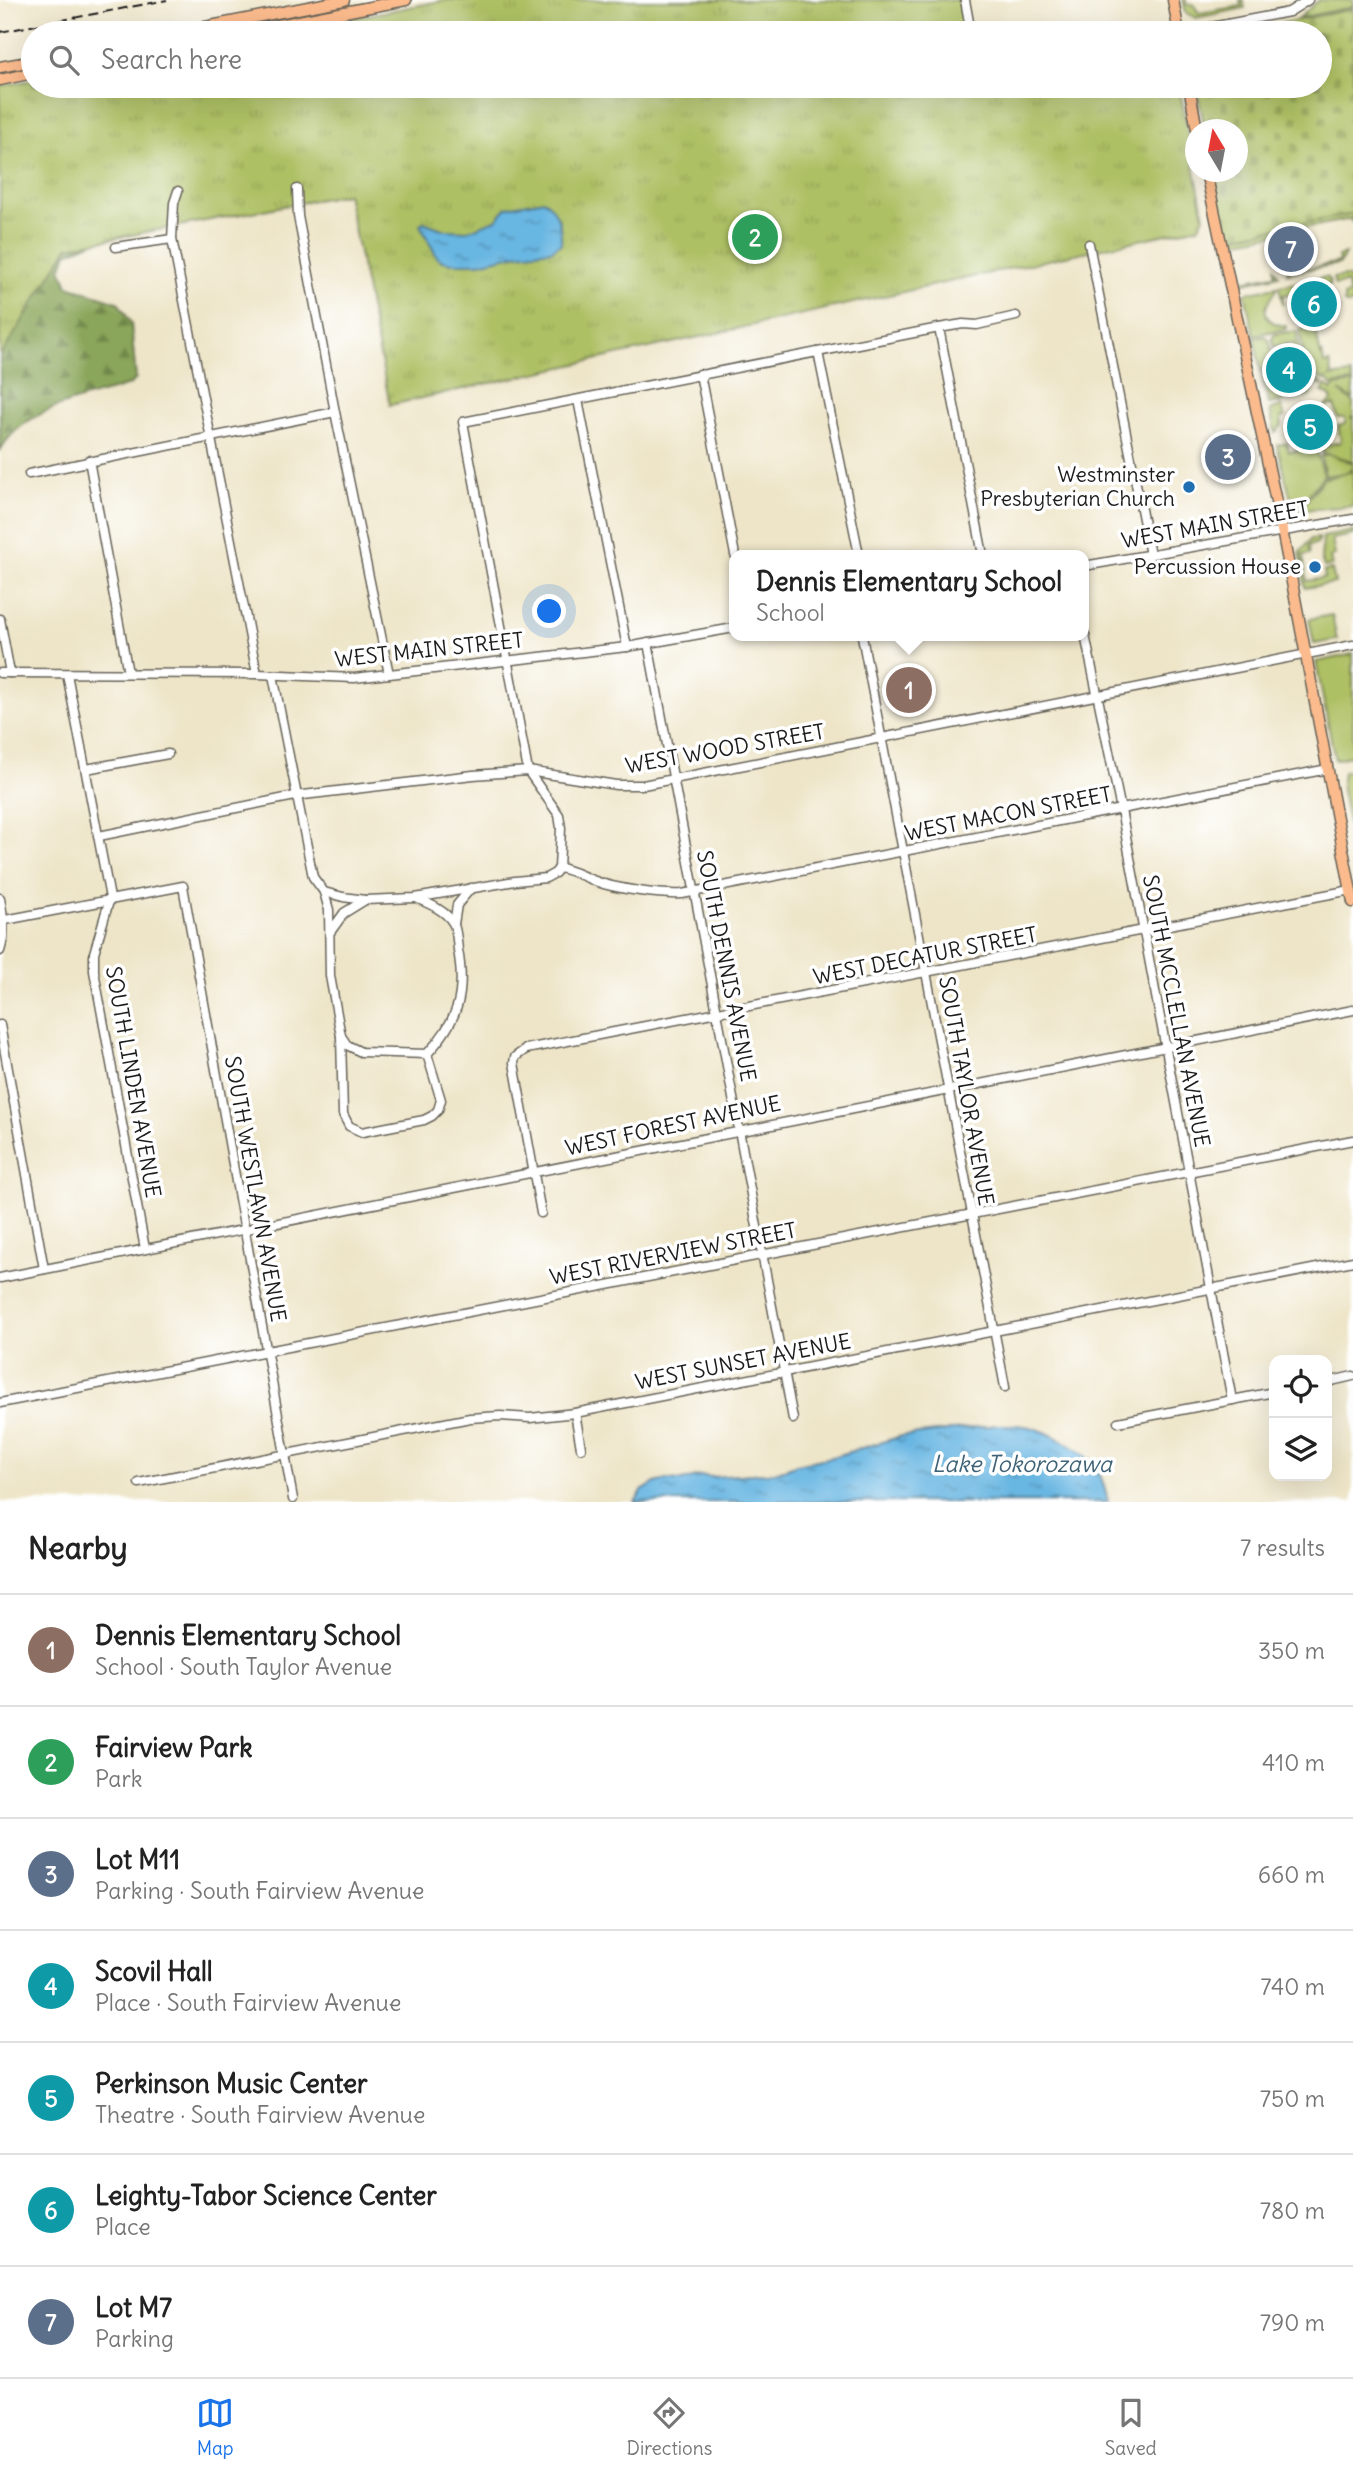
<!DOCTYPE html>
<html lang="en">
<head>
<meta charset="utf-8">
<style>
	:root { --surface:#fff; --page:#f2f2f2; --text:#222; --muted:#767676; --line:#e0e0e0; --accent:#1a73e8 }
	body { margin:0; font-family:Delius,sans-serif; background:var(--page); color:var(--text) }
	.controls { position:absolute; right:21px; bottom:21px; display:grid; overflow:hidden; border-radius:14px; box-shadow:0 7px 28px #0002 }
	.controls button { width:63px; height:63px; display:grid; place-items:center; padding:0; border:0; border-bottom:2px solid var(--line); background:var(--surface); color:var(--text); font:35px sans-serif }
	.compass { position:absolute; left:1185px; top:119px; width:63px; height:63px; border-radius:50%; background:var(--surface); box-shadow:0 7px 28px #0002; rotate:350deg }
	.you { position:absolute; left:550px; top:612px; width:24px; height:24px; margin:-18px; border:5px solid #fff; border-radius:50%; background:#1a73e8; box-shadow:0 0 0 10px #1a73e833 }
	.badge { display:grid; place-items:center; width:46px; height:46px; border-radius:50%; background:var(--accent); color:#fff; font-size:23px; font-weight:700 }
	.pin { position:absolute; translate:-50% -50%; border:4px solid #fff; box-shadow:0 2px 7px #0006 }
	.popup { position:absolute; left:729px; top:550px; width:360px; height:91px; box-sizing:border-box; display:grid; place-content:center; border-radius:14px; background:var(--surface); filter:drop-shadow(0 2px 5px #0005); font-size:23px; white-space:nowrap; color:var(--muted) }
	.popup b { font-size:26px; color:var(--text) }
	.popup::after { content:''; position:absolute; left:50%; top:100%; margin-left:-14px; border:14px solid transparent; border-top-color:var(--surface) }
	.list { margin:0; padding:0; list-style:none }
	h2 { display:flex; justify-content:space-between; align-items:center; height:91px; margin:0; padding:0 28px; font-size:30px }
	h2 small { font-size:23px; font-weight:400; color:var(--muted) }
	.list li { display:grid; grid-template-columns:46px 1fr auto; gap:21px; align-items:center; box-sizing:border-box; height:112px; padding:0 28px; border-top:2px solid var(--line) }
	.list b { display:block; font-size:26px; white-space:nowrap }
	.list p { margin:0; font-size:23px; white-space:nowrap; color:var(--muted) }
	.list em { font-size:23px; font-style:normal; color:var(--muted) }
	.icon { flex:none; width:38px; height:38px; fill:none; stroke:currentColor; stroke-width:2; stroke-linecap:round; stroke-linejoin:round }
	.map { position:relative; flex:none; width:1353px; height:1502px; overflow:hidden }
	.search { position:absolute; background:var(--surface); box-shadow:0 7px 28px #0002; left:21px; right:21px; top:21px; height:77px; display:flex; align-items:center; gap:18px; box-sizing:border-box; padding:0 24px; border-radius:38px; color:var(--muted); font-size:26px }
	.sheet { height:875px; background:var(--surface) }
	nav { display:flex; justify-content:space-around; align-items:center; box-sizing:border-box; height:98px; border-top:2px solid var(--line); background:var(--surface); font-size:19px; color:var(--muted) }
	nav a { display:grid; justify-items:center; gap:4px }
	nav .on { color:var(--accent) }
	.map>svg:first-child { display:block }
	.grass { fill:#adc064; stroke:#646e40; stroke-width:2 }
	.forest { fill:url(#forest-firs); stroke:#53613b; stroke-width:2 }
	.cemetery { fill:url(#cemetery-stones); stroke:#646e40; stroke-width:2 }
	.park { fill:url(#park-tufts); stroke:#646e40; stroke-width:2 }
	.water { fill:url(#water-ripples); stroke:#42697f; stroke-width:2 }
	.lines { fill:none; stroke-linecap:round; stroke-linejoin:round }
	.minor-casing { stroke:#666258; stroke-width:11 }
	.major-casing { stroke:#666258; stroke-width:13 }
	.minor { stroke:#fff; stroke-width:8 }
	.major { stroke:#fbbb8d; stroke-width:10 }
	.rail { stroke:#1c1c1c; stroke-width:2; stroke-dasharray:10 5; stroke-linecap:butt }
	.poi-dot { fill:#1f6fb2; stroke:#fff; stroke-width:2.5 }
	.labels { text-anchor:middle; stroke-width:7; stroke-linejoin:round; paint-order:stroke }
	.poi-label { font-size:21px; fill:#1c1c1c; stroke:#fff; text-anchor:end }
	.street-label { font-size:21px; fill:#1c1c1c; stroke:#fff }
	.water-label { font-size:23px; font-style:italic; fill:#3e6175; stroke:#fff }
</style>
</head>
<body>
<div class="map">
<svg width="1353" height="1502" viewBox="0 0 1353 1502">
	<defs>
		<pattern id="forest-firs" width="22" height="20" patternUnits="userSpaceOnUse" patternTransform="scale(1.75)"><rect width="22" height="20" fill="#8aa65a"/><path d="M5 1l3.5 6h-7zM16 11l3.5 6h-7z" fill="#70864a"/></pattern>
		<pattern id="cemetery-stones" width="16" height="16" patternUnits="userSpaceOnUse" patternTransform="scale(1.75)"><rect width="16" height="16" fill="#adc064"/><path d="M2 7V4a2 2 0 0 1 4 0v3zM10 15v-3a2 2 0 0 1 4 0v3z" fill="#94a456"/></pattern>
		<pattern id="park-tufts" width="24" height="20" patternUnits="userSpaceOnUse" patternTransform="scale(1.75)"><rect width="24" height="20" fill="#adc064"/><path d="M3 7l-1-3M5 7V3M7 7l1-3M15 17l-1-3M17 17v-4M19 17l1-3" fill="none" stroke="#94a456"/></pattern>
		<pattern id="water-ripples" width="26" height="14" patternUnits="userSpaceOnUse" patternTransform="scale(1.75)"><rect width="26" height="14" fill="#68b6e2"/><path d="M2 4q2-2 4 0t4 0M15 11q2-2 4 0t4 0" fill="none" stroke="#5593b6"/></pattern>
	</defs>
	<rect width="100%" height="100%" fill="#fff"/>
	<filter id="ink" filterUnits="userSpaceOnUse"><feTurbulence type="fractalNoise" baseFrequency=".0143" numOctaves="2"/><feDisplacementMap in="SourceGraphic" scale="14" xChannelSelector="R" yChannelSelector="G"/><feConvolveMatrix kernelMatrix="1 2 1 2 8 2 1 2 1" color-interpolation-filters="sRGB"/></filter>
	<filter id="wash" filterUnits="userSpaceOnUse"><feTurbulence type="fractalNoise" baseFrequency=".00686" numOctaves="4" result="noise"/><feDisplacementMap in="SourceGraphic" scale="28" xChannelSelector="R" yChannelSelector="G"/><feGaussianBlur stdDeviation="1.57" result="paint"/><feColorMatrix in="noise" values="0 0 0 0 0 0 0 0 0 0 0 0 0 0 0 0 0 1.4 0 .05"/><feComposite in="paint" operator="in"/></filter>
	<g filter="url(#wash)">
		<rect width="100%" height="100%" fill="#eee5c8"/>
		<!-- grass -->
		<g class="grass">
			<path d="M 1183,0 L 1186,0 L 1187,5 L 1193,4 L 1199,13 L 1241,6 L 1240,0 L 1243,0 L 1245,8 L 1196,18 L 1186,13 Z"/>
			<path d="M 1319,0 L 1353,0 L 1353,7 L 1299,18 Z"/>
			<path d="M 1353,214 L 1353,224 L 1351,219 L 1234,242 L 1241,281 L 1275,275 L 1275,268 L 1279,275 L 1241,284 L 1241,286 L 1237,284 L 1226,238 Z"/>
			<path d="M 1345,254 L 1340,264 L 1287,273 L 1287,266 L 1291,272 L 1339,262 L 1338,256 Z"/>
			<path d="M 1346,276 L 1353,281 L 1353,303 L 1348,305 L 1344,303 L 1344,296 L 1350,294 L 1347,283 L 1335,285 L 1333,278 Z"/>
			<path d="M 1326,277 L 1329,279 L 1330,286 L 1283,295 L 1283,305 L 1279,286 Z"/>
			<path d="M 1277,287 C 1274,298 1259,307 1269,319 C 1274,324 1279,325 1286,326 L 1286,329 L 1254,335 L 1245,293 Z"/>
			<path d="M 1337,305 L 1339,310 L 1322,318 L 1306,321 L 1296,314 Z"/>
			<path d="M 1315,326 L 1321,357 L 1322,352 L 1324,364 L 1330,363 L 1332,374 L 1330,377 L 1351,374 L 1353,382 L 1331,385 L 1326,379 L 1324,380 L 1307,369 L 1299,330 Z"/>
			<path d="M 1296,331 L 1302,363 L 1296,365 L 1294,343 L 1274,347 L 1272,339 L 1275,334 Z"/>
			<path d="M 1265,336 L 1269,340 L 1273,357 L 1278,357 L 1280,369 L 1261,373 L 1254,338 Z"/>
			<path d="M 1271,374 L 1283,386 L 1282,386 L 1284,396 L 1304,392 L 1302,384 L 1308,383 L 1312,376 L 1323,384 L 1322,386 L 1317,383 L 1309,396 L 1269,404 L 1262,376 Z"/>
			<path d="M 1353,383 L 1353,399 L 1339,391 L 1353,402 L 1353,417 L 1350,418 L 1353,418 L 1353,461 L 1323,453 L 1321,446 L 1341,442 L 1338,426 L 1345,424 L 1345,418 L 1338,418 L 1334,405 L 1324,407 L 1332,401 L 1330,396 L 1322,392 L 1326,385 L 1331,390 L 1335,386 Z"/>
			<path d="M 1281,406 L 1285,417 L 1281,418 L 1282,425 L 1275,433 L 1270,410 Z"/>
			<path d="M 1287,443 L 1289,452 L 1315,447 L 1324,475 L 1298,508 L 1291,499 L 1277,445 Z"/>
			<path d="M 1329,454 L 1353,463 L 1353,469 L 1344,473 L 1325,476 L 1321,456 Z"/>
			<path d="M 1353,471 L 1353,506 L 1300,510 L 1323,479 Z"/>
			<path d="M 1353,531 L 1353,535 L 1332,539 L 1335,555 L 1330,557 L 1332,566 L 1324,567 L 1321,559 L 1323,537 Z"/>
			<path d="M 1319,538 L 1317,543 L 1309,546 L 1310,554 L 1303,555 L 1307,581 L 1325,578 L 1324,571 L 1332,570 L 1335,583 L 1305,588 L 1300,552 L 1311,539 Z"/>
			<path d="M 1332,615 L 1337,640 L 1314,644 L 1309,619 Z"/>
			<path d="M 1353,654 L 1353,755 L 1335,760 L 1316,662 Z"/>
			<path d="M 1353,770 L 1353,849 L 1341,785 L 1343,772 Z"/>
		</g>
		<!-- forest -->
		<path class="forest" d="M 0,145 L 112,234 L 67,253 L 61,269 L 68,286 L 118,302 L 131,323 L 136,379 L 129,385 C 87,399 23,407 0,451 Z"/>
		<!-- cemetery -->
		<path class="cemetery" d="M 1353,9 L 1353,214 L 1226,238 L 1213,172 L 1238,172 L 1238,130 L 1205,129 L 1196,86 L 1320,86 L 1320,33 L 1232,33 Z"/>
		<!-- park -->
		<g class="park">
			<path d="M 446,0 L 959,0 L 966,33 L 274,33 Z"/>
			<path d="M 33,80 L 33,86 L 1179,86 L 1204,217 L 1198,227 L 390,405 L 347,194 L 68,247 L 0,357 L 0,86 Z"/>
		</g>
		<!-- water -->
		<g class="water">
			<path d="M 544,200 C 558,209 562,228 561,244 L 551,250 L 518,254 L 479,263 L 452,263 L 442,261 L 437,257 L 420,225 L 423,222 L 445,230 L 467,231 L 496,220 L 507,207 Z"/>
			<path d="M 997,1425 C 1007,1425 1019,1424 1030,1427 C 1047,1431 1079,1448 1092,1462 C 1101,1472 1105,1489 1108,1502 L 635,1502 L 642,1491 L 655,1483 L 667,1480 L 682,1481 L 700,1476 L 713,1477 L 778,1472 L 797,1464 L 832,1457 L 902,1436 Z"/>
		</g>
	</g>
	<g filter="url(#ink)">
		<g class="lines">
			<!-- minor casing -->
			<g class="minor-casing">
				<g id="minor">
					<path d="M 965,0 L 971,33"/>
					<path d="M 1180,33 L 1289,12 L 1308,0"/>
					<path d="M 297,189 L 298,216 L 335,412 L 389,674"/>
					<path d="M 178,191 L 174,203 L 172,239 L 257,674"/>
					<path d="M 1089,244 L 1150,555"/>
					<path d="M 116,247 L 172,239"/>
					<path d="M 939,328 L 983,555"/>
					<path d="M 818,352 L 859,555"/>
					<path d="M 700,374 L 735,555"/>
					<path d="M 578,400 L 627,647"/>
					<path d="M 89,460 L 128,673"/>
					<path d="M 29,474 L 335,412"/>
					<path d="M 1084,566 L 1353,519"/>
					<path d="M 0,619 L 10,673"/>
					<path d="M 1084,630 L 1121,810 L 1232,1400"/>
					<path d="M 862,636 L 1005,1387"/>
					<path d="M 648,643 L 793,1419"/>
					<path d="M 0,673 L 257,674 L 354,678 L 627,647 L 734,628"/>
					<path d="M 67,674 L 110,898 L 94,953 L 94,971 L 145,1249"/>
					<path d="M 273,675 L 313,877 L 324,892 L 329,910 L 330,976 L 341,1036 L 347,1045 L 361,1052 L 427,1054 C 458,1021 466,994 458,950 C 457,942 457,930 453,923 C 446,911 430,904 418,899"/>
					<path d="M 86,769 L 168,754"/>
					<path d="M 99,836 L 295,796 L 473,775 L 528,771 L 616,785 L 643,785 L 1353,645"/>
					<path d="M 559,868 L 561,828 L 559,815 L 528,771 L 463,422 L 939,328 L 963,324 L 977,325 L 1016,316"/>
					<path d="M 324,892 L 343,897 L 365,900"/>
					<path d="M 0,898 C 3,916 6,933 0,951"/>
					<path d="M 0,921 L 183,886 L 293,1499"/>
					<path d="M 454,924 L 457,905 L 471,888"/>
					<path d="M 331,931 L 344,913 L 365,900 L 415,898 L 515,881 L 546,878 L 555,873 L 559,868 C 572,870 582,876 595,881 C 615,889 661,895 682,894 L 1328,769"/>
					<path d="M 0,1025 L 44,1269"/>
					<path d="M 341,1036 L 343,1114 L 349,1126 L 362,1132 L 424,1120 L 432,1116 L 438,1110 L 441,1100 L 427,1054"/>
					<path d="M 541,1213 L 514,1063 L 515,1057 L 526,1049 L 1351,890"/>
					<path d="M 0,1278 L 1353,1010"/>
					<path d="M 1327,1382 L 1353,1376"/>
					<path d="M 0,1403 L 1353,1140"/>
					<path d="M 575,1413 L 581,1448"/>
					<path d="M 1118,1422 L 1274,1392"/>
					<path d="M 139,1483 L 470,1418 L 500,1416 L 530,1418 L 575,1413 L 1353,1261"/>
				</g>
			</g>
			<!-- major casing -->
			<g class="major-casing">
				<g id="major">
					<path d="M 1173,0 L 1179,33"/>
					<path d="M 174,33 L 344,0"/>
					<path d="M 237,33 L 406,0"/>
					<path d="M 0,67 L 33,61"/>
					<path d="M 0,80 L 33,73"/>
					<path d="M 1189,86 L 1197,130"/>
					<path d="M 1206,172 L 1282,530 L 1353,902"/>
				</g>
			</g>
			<!-- minor -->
			<use href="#minor" class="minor"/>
			<!-- major -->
			<use href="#major" class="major"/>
			<!-- rail -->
			<path class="rail" d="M 0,32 L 167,0"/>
		</g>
	</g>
	<!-- markers -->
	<g class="poi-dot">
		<circle cx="1189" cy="487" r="7"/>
		<circle cx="1315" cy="567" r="7"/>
	</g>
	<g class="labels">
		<!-- poi labels -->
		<g class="poi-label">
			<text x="1175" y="482">Westminster<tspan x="1175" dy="24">Presbyterian Church</tspan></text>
			<text x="1301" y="574">Percussion House</text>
		</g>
		<!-- street labels -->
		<g class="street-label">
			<text transform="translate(1215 525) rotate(-10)" y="7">WEST MAIN STREET</text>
			<text transform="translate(429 650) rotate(-6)" y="7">WEST MAIN STREET</text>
			<text transform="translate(725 749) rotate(-10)" y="7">WEST WOOD STREET</text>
			<text transform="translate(1008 814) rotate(-11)" y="7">WEST MACON STREET</text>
			<text transform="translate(925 956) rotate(-11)" y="7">WEST DECATUR STREET</text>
			<text transform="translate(726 966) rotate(79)" y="7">SOUTH DENNIS AVENUE</text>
			<text transform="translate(1176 1011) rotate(79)" y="7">SOUTH MCCLELLAN AVENUE</text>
			<text transform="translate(133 1082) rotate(80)" y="7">SOUTH LINDEN AVENUE</text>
			<text transform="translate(966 1091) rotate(80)" y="7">SOUTH TAYLOR AVENUE</text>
			<text transform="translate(673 1126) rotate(-12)" y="7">WEST FOREST AVENUE</text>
			<text transform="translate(255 1189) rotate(80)" y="7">SOUTH WESTLAWN AVENUE</text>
			<text transform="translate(673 1254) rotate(-11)" y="7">WEST RIVERVIEW STREET</text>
			<text transform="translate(743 1362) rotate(-11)" y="7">WEST SUNSET AVENUE</text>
		</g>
		<!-- water labels -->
		<g class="water-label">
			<text x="1022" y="1472">Lake Tokorozawa</text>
		</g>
	</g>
</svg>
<div class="controls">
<button><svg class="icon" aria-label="locate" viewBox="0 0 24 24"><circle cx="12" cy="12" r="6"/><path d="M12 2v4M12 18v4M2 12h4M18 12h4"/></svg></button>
<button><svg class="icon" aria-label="layers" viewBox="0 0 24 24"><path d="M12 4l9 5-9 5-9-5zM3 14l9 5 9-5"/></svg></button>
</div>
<svg class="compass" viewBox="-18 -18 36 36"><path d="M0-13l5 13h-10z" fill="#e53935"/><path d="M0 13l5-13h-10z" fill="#767676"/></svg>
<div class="you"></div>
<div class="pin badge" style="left:909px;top:690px;background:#8d6e63">1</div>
<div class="popup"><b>Dennis Elementary School</b>School</div>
<div class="pin badge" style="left:755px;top:237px;background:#2e9e5b">2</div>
<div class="pin badge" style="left:1228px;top:457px;background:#5c6f8a">3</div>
<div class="pin badge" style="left:1289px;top:370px;background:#0f9aa8">4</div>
<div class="pin badge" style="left:1310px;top:427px;background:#0f9aa8">5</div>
<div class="pin badge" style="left:1314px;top:304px;background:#0f9aa8">6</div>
<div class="pin badge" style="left:1291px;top:249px;background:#5c6f8a">7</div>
<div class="search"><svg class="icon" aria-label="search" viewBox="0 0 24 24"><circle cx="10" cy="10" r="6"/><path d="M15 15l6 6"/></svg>Search here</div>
</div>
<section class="sheet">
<h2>Nearby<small>7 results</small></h2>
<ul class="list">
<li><span class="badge" style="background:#8d6e63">1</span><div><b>Dennis Elementary School</b><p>School · South Taylor Avenue</p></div><em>350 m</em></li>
<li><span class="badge" style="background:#2e9e5b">2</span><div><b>Fairview Park</b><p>Park</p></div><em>410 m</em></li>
<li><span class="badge" style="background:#5c6f8a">3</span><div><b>Lot M11</b><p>Parking · South Fairview Avenue</p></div><em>660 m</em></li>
<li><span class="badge" style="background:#0f9aa8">4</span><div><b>Scovil Hall</b><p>Place · South Fairview Avenue</p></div><em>740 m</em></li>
<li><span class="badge" style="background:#0f9aa8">5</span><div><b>Perkinson Music Center</b><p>Theatre · South Fairview Avenue</p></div><em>750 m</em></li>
<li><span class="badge" style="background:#0f9aa8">6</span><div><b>Leighty-Tabor Science Center</b><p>Place</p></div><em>780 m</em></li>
<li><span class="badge" style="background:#5c6f8a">7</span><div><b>Lot M7</b><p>Parking</p></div><em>790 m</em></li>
</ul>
</section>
<nav>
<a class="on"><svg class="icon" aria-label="map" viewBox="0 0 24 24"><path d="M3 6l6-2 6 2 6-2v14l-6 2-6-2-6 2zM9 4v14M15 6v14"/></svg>Map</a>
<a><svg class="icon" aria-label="directions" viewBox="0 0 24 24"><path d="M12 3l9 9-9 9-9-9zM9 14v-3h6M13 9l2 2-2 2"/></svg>Directions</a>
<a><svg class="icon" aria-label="saved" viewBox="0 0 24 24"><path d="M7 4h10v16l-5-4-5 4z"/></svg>Saved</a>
</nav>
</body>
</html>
